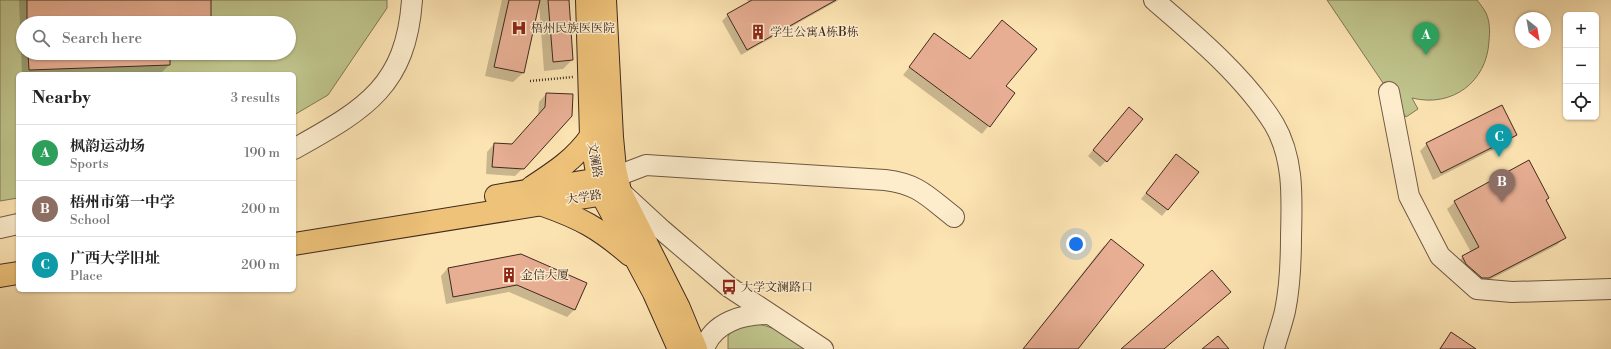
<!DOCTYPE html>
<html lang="en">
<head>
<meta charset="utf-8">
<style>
	:root { --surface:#fff; --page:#f6f6f6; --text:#222; --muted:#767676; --line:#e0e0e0; --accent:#0f766e }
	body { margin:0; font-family:"Libre Bodoni","Noto Serif SC",serif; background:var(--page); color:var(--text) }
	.controls { position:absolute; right:12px; top:12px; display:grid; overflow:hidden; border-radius:6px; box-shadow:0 1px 3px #0004 }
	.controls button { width:36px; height:36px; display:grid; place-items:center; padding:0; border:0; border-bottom:1px solid var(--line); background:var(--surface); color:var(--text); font:20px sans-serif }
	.compass { position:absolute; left:1515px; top:12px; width:36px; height:36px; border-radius:50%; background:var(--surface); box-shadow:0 1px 3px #0004; rotate:149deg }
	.you { position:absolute; left:1076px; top:244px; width:14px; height:14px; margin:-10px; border:3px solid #fff; border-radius:50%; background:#1a73e8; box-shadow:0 0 0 6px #1a73e833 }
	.badge { display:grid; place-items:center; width:26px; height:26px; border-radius:50%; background:var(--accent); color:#fff; font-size:13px; font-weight:700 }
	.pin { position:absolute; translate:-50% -33px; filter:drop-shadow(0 1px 2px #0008) }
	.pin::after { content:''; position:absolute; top:21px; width:14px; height:12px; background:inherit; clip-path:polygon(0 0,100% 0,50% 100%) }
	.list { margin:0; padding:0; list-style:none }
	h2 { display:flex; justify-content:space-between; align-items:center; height:52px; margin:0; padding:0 16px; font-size:17px }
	h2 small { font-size:13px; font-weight:400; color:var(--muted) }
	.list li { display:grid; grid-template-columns:26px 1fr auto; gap:12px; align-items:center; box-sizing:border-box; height:56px; padding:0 16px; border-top:1px solid var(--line) }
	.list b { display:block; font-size:15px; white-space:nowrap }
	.list p { margin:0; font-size:13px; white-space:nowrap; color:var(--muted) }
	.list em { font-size:13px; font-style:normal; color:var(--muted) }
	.icon { flex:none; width:22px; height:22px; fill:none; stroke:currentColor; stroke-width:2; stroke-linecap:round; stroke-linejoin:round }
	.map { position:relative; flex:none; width:1611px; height:349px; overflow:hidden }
	.search { position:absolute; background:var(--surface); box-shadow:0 1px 3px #0004; left:16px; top:16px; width:280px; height:44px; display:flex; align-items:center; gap:10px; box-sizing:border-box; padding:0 14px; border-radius:22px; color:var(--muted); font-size:15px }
	.panel { position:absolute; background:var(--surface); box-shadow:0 1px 3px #0004; left:16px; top:72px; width:280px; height:220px; border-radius:6px }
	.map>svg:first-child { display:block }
	.green { fill:#bfc48c; stroke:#807755; fill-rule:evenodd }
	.shadow { fill:#0003 }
	.building { fill:#e7ae93; stroke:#412a1e }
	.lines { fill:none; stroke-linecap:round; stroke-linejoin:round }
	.minor-casing { stroke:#705843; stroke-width:22 }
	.major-casing { stroke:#412a1e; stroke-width:24 }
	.path { stroke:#412a1e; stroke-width:2.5; stroke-dasharray:1 2; stroke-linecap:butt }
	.minor { stroke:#fdedcd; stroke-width:20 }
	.major { stroke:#eec279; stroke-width:22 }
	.labels { text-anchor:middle; stroke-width:3; stroke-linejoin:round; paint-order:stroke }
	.poi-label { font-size:12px; fill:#412a1e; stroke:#fdedcd; text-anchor:start }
	.street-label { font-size:12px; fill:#412a1e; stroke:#fdedcd }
</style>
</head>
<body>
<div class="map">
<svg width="1611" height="349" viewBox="0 0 1611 349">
	<rect width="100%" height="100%" fill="#fce3b2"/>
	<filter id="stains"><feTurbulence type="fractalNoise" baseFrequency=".005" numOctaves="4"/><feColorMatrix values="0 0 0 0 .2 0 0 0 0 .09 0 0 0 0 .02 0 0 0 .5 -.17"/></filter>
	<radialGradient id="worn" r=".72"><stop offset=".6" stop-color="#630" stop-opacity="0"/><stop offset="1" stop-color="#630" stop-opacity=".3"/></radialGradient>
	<!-- green -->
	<g class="green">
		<path d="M 0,0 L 387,0 L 387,8 L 328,95 L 294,115 L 294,74 L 18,74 L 18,198 L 0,201 ZM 23,23 L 289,23 L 289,53 L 23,53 Z"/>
		<path d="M 1327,0 L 1477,0 C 1480,4 1484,9 1486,13 C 1490,22 1490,31 1489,41 C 1487,82 1452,108 1412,98 L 1418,109 L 1406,117 Z"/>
		<path d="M 746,322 C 773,325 788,335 812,349 L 728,349 L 728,336 L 735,327 Z"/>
	</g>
	<!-- shadow -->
	<g class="shadow">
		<path d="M 19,0 L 210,0 L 210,18 L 205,23 L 23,23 L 23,53 L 169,53 L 169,65 L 162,72 L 22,74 Z"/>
		<path d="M 502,0 L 568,0 L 572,60 L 563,69 L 544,71 L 539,4 L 523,73 L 513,82 L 485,76 Z"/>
		<path d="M 747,0 L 839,0 L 741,55 L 722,21 L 728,15 L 749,3 Z"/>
		<path d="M 1002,22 L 1005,87 L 1014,93 L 982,134 L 903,75 L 935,35 L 969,60 Z"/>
		<path d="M 546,94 L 572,95 L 523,168 L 515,176 L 486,174 L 487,152 L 494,144 L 512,145 L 538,116 L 539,102 Z"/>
		<path d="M 1123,114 L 1106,161 L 1100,167 L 1088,156 Z"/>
		<path d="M 1516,135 L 1508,142 L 1433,180 L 1420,151 L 1427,144 Z"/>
		<path d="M 1171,161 L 1198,172 L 1162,216 L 1141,199 Z"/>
		<path d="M 1455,202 L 1565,237 L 1557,245 L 1480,285 L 1455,264 L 1463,257 L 1471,252 L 1447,209 Z"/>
		<path d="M 1111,240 L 1077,349 L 1023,349 L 1103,247 Z"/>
		<path d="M 448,268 L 586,283 L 574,310 L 567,317 L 509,292 L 446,304 L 441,276 Z"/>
		<path d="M 1451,333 L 1475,349 L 1439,349 Z"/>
	</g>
	<!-- building -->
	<g class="building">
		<path d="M 27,0 L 211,0 L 211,18 L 169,20 L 169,23 L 27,23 Z"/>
		<path d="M 509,0 L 540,0 L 524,73 L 494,67 Z"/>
		<path d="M 548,0 L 569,0 L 573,60 L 553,62 Z"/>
		<path d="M 752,0 L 836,0 L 747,50 L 727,14 Z"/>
		<path d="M 1002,20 L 1037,49 L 1006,86 L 1015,93 L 990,127 L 909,67 L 934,33 L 970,59 Z"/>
		<path d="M 28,53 L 170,53 L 170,65 L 29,70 Z"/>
		<path d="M 546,93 L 573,94 L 572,116 L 524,169 L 492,167 L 494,143 L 512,144 L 545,107 Z"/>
		<path d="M 1502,105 L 1517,135 L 1441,173 L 1426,143 Z"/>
		<path d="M 1129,107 L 1143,119 L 1107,162 L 1093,150 Z"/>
		<path d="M 1176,154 L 1199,172 L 1168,210 L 1146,193 Z"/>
		<path d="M 1529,160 L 1549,198 L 1546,200 L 1566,238 L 1489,278 L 1482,278 L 1466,264 L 1462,256 L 1479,247 L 1454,201 Z"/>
		<path d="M 1111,239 L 1144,265 L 1078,349 L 1023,349 Z"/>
		<path d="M 521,254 L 587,283 L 575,310 L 517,285 L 453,297 L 448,268 Z"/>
		<path d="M 1212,270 L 1231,292 L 1164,349 L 1121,349 Z"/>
		<path d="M 1451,332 L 1476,349 L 1440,349 Z"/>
		<path d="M 1218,336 L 1229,349 L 1202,349 Z"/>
	</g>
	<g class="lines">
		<!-- minor casing -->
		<g class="minor-casing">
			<g id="minor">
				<path d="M 1154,0 C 1195,35 1245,77 1274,124 C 1294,158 1292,197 1291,236 C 1291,260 1290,287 1285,311 C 1282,324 1277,337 1274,349"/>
				<path d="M 1389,92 L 1409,196 L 1440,256 L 1477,289 L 1512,292 L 1611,289"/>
				<path d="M 294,149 C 363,110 406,88 412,0"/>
				<path d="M 617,176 L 646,165 L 885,180 C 919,184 928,197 954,217"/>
				<path d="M 623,194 L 662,230 L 729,287 L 823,349"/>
				<path d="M 0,228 L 18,224"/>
				<path d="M 704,349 C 713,322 743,314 769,314"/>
			</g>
		</g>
		<!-- major casing -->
		<g class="major-casing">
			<g id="major">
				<path d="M 587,0 L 591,136 L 597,173 L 602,195 L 654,293 L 679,349"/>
				<path d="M 605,0 L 612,137 L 615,169 L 620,191 L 679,308 L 696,349"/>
				<path d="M 532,187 C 555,172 575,159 591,136"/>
				<path d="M 496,196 L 612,177"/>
				<path d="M 543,205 C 580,218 599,228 630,255"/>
				<path d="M 294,244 L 617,192"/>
				<path d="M 0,276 L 18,273"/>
			</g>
		</g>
		<!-- path -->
		<path class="path" d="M 530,81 L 573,77"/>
		<!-- minor -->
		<use href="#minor" class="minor"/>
		<!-- major -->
		<use href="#major" class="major"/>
	</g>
	<!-- icons -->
	<defs>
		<g id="hospital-bare" transform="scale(1.2)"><path d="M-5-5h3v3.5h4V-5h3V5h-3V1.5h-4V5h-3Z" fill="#8f2418" stroke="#fdedcd" stroke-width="2.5" paint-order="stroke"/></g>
		<g id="building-bare" transform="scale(1.2)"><path d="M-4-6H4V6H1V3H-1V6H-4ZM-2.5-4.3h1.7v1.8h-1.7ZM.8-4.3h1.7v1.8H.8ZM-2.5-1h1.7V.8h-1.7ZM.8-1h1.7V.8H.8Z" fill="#8f2418" stroke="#fdedcd" stroke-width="2.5" paint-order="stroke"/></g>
		<g id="bus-bare" transform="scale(1.2)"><path d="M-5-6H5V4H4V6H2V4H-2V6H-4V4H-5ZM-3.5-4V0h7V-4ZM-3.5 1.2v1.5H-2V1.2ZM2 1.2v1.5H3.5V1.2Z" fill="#8f2418" stroke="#fdedcd" stroke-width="2.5" paint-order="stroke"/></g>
	</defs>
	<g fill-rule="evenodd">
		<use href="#hospital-bare" x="519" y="28"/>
		<use href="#building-bare" x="758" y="32"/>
		<use href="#building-bare" x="509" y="275"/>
		<use href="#bus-bare" x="729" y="287"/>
	</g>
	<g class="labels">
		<!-- poi labels -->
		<g class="poi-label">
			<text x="531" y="32">梧州民族医医院</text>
			<text x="770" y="36">学生公寓A栋B栋</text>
			<text x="521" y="279">金信大厦</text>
			<text x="741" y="291">大学文澜路口</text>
		</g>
		<!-- street labels -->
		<g class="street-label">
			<text transform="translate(595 160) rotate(80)" y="4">文澜路</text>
			<text transform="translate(584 197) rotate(-9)" y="4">大学路</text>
		</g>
	</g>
	<rect width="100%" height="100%" filter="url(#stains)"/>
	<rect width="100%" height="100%" fill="url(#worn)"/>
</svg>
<div class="controls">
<button>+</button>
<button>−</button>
<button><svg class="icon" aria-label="locate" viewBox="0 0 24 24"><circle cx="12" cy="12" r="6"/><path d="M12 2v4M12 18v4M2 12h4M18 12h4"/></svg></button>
</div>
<svg class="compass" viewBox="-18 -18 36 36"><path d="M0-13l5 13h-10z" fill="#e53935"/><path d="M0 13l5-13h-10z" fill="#767676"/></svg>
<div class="you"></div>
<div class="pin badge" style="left:1426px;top:55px;background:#2e9e5b">A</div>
<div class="pin badge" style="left:1502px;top:202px;background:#8d6e63">B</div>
<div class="pin badge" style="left:1499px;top:157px;background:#0f9aa8">C</div>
<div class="search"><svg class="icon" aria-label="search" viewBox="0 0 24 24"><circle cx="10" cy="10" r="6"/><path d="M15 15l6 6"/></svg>Search here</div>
<section class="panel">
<h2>Nearby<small>3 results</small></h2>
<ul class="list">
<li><span class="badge" style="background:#2e9e5b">A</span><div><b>枫韵运动场</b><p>Sports</p></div><em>190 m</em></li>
<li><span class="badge" style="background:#8d6e63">B</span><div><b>梧州市第一中学</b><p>School</p></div><em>200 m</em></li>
<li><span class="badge" style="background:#0f9aa8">C</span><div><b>广西大学旧址</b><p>Place</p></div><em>200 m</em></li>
</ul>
</section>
</div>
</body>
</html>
